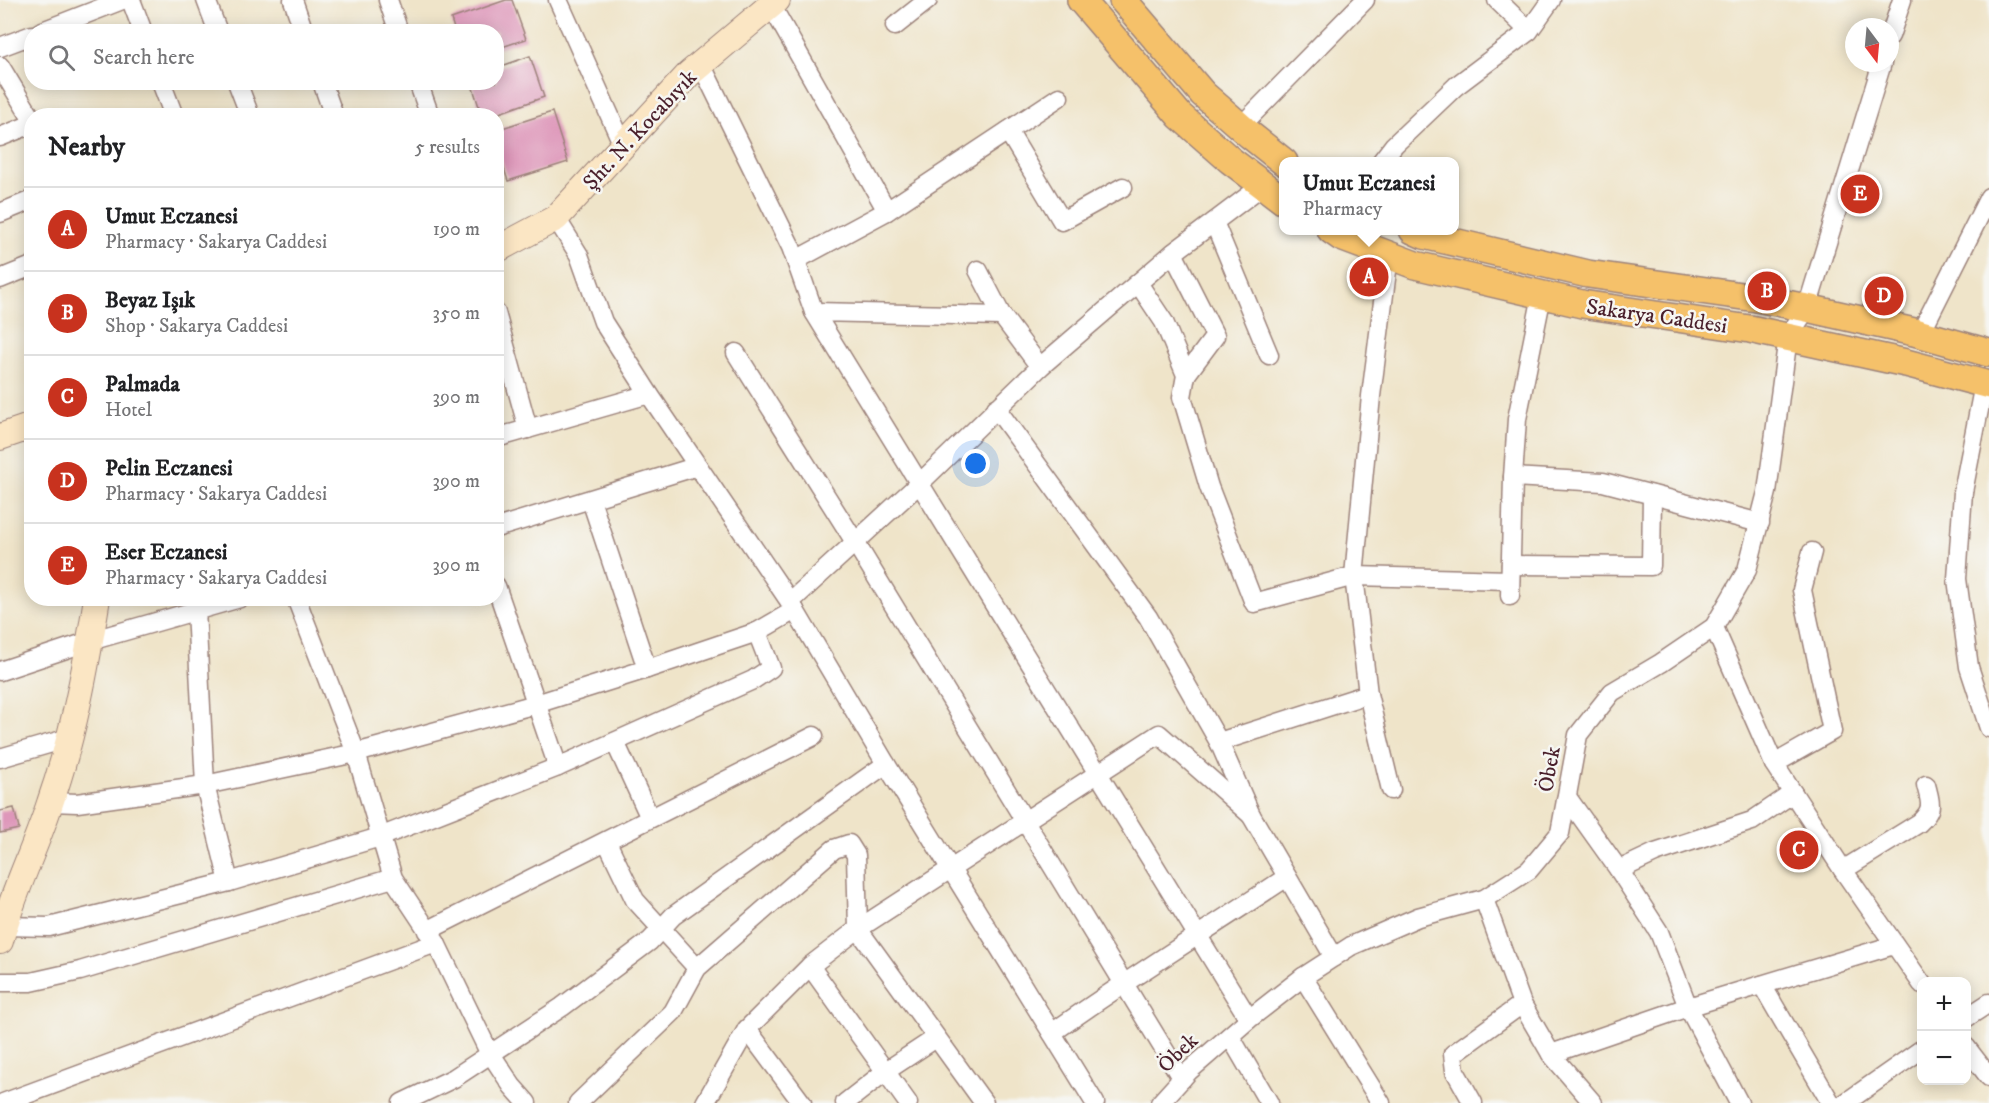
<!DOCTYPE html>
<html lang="en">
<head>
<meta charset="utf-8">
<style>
	:root { --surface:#fff; --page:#f6f6f6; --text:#202124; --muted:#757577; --line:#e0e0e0; --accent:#c8321e }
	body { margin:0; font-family:"IM FELL DW Pica",serif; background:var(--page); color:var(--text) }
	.controls { position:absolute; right:18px; bottom:18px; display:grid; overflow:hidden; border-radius:12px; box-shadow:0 3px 15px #0003 }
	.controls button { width:54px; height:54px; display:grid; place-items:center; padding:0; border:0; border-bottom:2px solid var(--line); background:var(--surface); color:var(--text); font:30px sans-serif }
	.compass { position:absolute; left:1845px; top:18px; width:54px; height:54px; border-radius:50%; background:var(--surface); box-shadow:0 3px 15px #0003; rotate:164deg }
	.you { position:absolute; left:976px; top:464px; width:21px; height:21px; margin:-15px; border:4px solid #fff; border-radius:50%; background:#1a73e8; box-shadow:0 0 0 9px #1a73e833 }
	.badge { display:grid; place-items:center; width:39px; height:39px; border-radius:50%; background:var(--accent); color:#fff; font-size:20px; font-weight:700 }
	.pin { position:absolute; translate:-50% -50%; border:3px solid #fff; box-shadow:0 2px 6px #0006 }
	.popup { position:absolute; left:1279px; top:157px; width:180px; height:78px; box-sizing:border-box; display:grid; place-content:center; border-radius:12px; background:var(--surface); filter:drop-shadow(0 2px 4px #0005); font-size:20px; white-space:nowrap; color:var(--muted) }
	.popup b { font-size:22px; color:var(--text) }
	.popup::after { content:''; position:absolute; left:50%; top:100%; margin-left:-12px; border:12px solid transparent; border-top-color:var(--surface) }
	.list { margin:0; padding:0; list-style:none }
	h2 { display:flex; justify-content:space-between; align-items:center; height:78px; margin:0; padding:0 24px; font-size:26px }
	h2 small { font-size:20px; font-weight:400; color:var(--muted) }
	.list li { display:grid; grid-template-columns:39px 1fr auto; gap:18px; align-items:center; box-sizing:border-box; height:84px; padding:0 24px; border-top:2px solid var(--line) }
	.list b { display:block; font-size:22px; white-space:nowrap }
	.list p { margin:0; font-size:20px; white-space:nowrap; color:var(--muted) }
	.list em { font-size:20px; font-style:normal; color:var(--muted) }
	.icon { flex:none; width:33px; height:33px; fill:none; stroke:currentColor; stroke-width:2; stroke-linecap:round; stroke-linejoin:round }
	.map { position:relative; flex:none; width:1989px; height:1103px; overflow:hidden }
	.search { position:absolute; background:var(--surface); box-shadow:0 3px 15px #0003; left:24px; top:24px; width:480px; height:66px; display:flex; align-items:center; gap:15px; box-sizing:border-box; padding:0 21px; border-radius:24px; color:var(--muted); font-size:22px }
	.panel { position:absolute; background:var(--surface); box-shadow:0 3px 15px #0003; left:24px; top:108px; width:480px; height:498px; border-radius:24px }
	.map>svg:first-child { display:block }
	.building { fill:#de97ba }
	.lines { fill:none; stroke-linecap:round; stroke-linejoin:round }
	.street-casing { stroke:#9c827a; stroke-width:21 }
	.secondary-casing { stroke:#9c827a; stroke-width:28 }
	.primary-casing { stroke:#9c827a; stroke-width:30 }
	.street { stroke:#fff; stroke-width:18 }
	.secondary { stroke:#fbe6c4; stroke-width:26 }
	.primary { stroke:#f5c16b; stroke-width:27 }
	.labels { text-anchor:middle; stroke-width:5; stroke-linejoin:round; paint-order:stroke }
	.street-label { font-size:22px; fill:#4a1f2b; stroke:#f6f6f2 }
</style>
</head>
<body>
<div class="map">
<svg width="1989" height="1103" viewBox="0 0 1989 1103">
	<rect width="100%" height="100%" fill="#f6f6f2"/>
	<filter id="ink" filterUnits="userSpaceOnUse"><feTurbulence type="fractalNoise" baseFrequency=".0167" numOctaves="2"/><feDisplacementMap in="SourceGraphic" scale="12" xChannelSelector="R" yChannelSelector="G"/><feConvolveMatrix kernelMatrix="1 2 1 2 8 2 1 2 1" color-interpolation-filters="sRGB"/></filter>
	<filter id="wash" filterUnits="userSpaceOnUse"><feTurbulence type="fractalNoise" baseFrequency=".008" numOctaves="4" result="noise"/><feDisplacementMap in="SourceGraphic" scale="24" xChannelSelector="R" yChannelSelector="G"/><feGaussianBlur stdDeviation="1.35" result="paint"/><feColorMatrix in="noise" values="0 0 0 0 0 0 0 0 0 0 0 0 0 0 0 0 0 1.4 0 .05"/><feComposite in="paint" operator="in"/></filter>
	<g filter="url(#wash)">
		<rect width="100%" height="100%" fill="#efe4c9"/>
		<g id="blocks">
			<!-- building -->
			<g class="building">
				<path d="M 506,0 L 512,0 L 526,39 L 496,49 L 496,32 L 455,32 L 451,19 Z"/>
				<path d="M 530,56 L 544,97 L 491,116 L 482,116 L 471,82 L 496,82 L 496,68 Z"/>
				<path d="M 552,112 L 568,162 L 508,181 L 496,143 L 496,130 Z"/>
				<path d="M 14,808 L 19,829 L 0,833 L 0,811 Z"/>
			</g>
		</g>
	</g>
	<g filter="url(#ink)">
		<use href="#blocks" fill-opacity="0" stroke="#9c827a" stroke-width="1.5"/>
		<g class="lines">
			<!-- street casing -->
			<g class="street-casing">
				<g id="street">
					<path d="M 131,0 L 143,32"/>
					<path d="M 206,0 L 218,32"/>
					<path d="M 293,0 L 304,32"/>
					<path d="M 388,0 L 399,32"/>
					<path d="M 558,0 L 623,145"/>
					<path d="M 1497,0 L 1529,31"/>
					<path d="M 771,5 L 887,211"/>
					<path d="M 895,26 L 928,0"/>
					<path d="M 40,32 L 122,0"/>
					<path d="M 1890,36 L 1902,0"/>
					<path d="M 0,47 L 32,35"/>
					<path d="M 701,64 L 791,247 L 814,312"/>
					<path d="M 0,66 L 32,119"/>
					<path d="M 161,82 L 174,116"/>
					<path d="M 237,82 L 250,116"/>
					<path d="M 322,82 L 334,116"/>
					<path d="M 418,82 L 430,116"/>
					<path d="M 1240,127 L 1365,0"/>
					<path d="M 1008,131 L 1062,221 L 1123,187"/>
					<path d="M 0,137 L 32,124"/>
					<path d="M 1381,162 L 1394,145 L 1456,86 L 1529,31 L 1551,0"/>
					<path d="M 0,213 L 32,200"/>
					<path d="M 556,218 L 579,255 L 603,322 L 649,394 L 790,602 L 886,764 L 1095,1103"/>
					<path d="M 1214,222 L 1269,355"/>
					<path d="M 1173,253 L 1215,336 L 1186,375"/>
					<path d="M 1389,255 L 1371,396 L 1354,576 L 1368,694 L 1391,790"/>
					<path d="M 796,260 L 887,211 L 1059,97"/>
					<path d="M 978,270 L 1002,316 L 1040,367"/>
					<path d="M 0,279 L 32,266"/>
					<path d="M 1138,283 L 1164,322 L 1186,375 L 1182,397 L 1209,487 L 1254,603 L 1354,576 L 1510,580"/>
					<path d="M 496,313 L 528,429"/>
					<path d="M 1002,316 L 814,312 L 1249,1019"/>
					<path d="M 1920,334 L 1989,197"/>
					<path d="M 736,353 L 855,542 L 1182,1079"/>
					<path d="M 1984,384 L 1963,492 L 1957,579 L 1969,667 L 1989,728"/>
					<path d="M 996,408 L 1148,617 L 1219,742 L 1251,815 L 1334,957"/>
					<path d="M 496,438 L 649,394"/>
					<path d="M 1513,477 L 1603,482 L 1760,523"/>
					<path d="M 591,500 L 647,669"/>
					<path d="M 496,528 L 698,466"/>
					<path d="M 1511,565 L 1651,566 L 1652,495"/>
					<path d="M 496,586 L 558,767"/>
					<path d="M 1510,596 L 1513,477 L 1517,419 L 1542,295"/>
					<path d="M 296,598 L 356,753 L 393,878 L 436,943 L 487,1048 L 512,1086 L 527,1103"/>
					<path d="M 790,602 L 920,483 L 1040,367 L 1173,253 L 1263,185"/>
					<path d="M 196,610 L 205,785 L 229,882"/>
					<path d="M 1714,627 L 1774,764 L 1843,870 L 1922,984"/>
					<path d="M 0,671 L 90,641 L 240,598"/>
					<path d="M 615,742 L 650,818"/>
					<path d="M 1219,742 L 1368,694"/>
					<path d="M 0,758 L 69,738"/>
					<path d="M 1774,764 L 1832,731 L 1802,590 L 1812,552"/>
					<path d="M 1567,797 L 1619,870 L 1659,932 L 1688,1007 L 1739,1103"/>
					<path d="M 51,802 L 77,803 L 205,785 L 356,753 L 536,704 L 647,669 L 757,632 L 795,610"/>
					<path d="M 607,842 L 635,900 L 697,968"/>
					<path d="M 1619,870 L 1655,853 L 1752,821 L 1793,793"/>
					<path d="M 1843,870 L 1919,823 C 1934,809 1931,804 1926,785"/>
					<path d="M 1484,899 L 1522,1004 L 1551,1054 L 1593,1103"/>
					<path d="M 4,926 L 49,927 L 229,882 L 380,837 L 558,767 L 753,680 L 771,668 L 757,632"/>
					<path d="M 427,931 L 814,736"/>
					<path d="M 810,966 L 908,1103"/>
					<path d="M 1303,977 L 1381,1103"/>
					<path d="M 0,982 L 31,982 L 80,971 L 393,878"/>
					<path d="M 1762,985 L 1831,1103"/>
					<path d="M 1966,1018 L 1989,1003"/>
					<path d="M 747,1029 L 802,1103"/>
					<path d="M 1052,1033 C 1129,978 1209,929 1287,877"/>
					<path d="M 1230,1036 L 1269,1103"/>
					<path d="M 1966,1047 L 1989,1077"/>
					<path d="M 1551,1054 L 1688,1007 L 1894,945"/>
					<path d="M 3,1103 L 436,943"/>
					<path d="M 402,1103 L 454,1078 L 562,1007 L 650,941 L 673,916 L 886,764"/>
					<path d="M 578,1103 L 673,1012 L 697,968 L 834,849 L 849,844 L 856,855 L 858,929 L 984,1103"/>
					<path d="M 705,1103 L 747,1029 L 810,966 L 858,929 L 1159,734 L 1251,815"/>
					<path d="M 845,1103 L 886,1071 L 936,1038"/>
					<path d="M 1160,1103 L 1189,1071 L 1249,1019 L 1303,977 L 1351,946 L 1418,917 L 1484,899 L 1529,870 L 1560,833 L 1578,735 L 1612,692 L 1661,663 L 1714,627 L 1747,570 L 1767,492 L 1788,337 L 1807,308 L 1882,63"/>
					<path d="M 1473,1103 L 1455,1071 L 1453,1054 L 1522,1004"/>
					<path d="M 1845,1103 L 1922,1049"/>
				</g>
			</g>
			<!-- secondary casing -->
			<g class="secondary-casing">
				<g id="secondary">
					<path d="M 496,250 L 556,218 L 689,74 L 777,0"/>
					<path d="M 0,437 L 32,426"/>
					<path d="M 0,941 C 12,894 35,849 50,803 C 73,738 86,667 97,598"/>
				</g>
			</g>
			<!-- primary casing -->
			<g class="primary-casing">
				<g id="primary">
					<path d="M 1081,0 L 1180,116 L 1230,160 L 1284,201"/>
					<path d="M 1123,0 L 1203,94 L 1250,135 L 1284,162"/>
					<path d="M 1331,230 L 1341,237 L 1415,265 L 1582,304 L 1750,329 L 1906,363 L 1989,385"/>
					<path d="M 1413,230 L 1424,235 L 1588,274 L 1756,298 L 1807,308 L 1914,332 L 1989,353"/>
				</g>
			</g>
			<!-- street -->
			<use href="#street" class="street"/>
			<!-- secondary -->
			<use href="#secondary" class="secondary"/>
			<!-- primary -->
			<use href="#primary" class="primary"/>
		</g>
	</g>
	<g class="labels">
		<!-- street labels -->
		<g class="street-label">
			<text transform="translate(639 129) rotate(-47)" y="8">Şht. N. Kocabıyık</text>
			<text transform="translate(1657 315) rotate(8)" y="8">Sakarya Caddesi</text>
			<text transform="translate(1548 769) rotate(-80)" y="8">Öbek</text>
			<text transform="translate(1177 1052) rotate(-44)" y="8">Öbek</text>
		</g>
	</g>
</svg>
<div class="controls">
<button>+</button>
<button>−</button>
</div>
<svg class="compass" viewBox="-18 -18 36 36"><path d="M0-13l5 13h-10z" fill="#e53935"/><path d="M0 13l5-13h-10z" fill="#757577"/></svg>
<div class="you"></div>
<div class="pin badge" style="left:1369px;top:277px">A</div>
<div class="popup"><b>Umut Eczanesi</b>Pharmacy</div>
<div class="pin badge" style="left:1767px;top:291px">B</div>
<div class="pin badge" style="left:1799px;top:850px">C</div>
<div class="pin badge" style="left:1884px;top:296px">D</div>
<div class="pin badge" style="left:1860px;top:194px">E</div>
<div class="search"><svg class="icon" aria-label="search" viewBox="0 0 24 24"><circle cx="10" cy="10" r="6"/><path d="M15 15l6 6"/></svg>Search here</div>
<section class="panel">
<h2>Nearby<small>5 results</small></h2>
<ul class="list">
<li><span class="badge">A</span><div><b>Umut Eczanesi</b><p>Pharmacy · Sakarya Caddesi</p></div><em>190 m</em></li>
<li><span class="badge">B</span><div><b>Beyaz Işık</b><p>Shop · Sakarya Caddesi</p></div><em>350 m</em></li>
<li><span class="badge">C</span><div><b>Palmada</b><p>Hotel</p></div><em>390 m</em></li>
<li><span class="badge">D</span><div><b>Pelin Eczanesi</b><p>Pharmacy · Sakarya Caddesi</p></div><em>390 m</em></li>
<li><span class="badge">E</span><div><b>Eser Eczanesi</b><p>Pharmacy · Sakarya Caddesi</p></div><em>390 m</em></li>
</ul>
</section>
</div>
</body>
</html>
